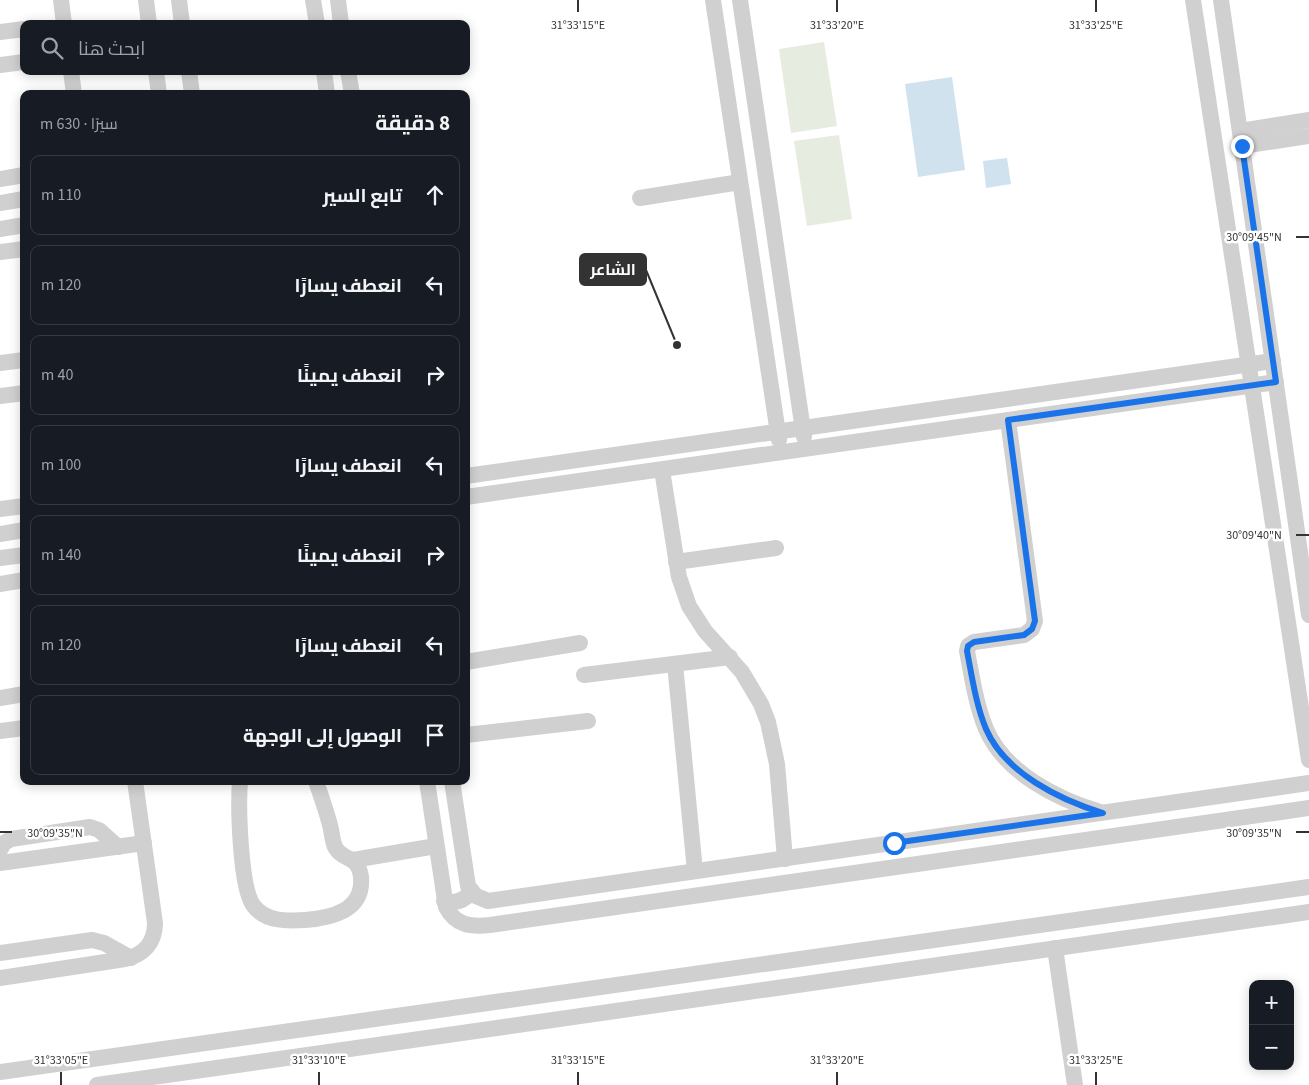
<!DOCTYPE html>
<html lang="ar">
<head>
<meta charset="utf-8">
<style>
	:root { --surface:#171b24; --page:#242831; --text:#f1f3f6; --muted:#9ea1a6; --line:#363941 }
	body { margin:0; font-family:"Source Sans 3",Cairo,sans-serif; background:var(--page); color:var(--text); direction:rtl }
	.controls { position:absolute; right:15px; bottom:15px; display:grid; overflow:hidden; border-radius:10px; box-shadow:0 2px 12px #0003 }
	.controls button { width:45px; height:45px; display:grid; place-items:center; padding:0; border:0; border-bottom:1px solid var(--line); background:var(--surface); color:var(--text); font:25px sans-serif }
	.stop { position:absolute; width:15px; height:15px; margin:-11px; border:4px solid #1a73e8; border-radius:50%; background:#fff }
	.stop.end { background:#1a73e8; border-color:#fff; box-shadow:0 1px 5px #0008 }
	.list { margin:0; padding:0; list-style:none }
	h2 { display:flex; justify-content:space-between; align-items:center; height:65px; margin:0; padding:0 20px; font-size:21px }
	h2 small { font-size:16px; font-weight:400; color:var(--muted) }
	.list li { display:grid; grid-template-columns:32px 1fr auto; gap:15px; align-items:center; box-sizing:border-box; height:80px; margin:0 10px 10px; padding:0 10px; border:1px solid var(--line); border-radius:10px }
	.list b { display:block; font-size:19px; white-space:nowrap }
	.list em { font-size:16px; font-style:normal; color:var(--muted) }
	.icon { flex:none; width:28px; height:28px; fill:none; stroke:currentColor; stroke-width:2; stroke-linecap:round; stroke-linejoin:round }
	.map { position:relative; flex:none; width:1309px; height:1085px; overflow:hidden; direction:ltr }
	.search { position:absolute; background:var(--surface); box-shadow:0 2px 12px #0003; left:20px; top:20px; width:450px; height:55px; display:flex; align-items:center; gap:12px; box-sizing:border-box; padding:0 18px; border-radius:10px; color:var(--muted); font-size:19px }
	.panel { position:absolute; background:var(--surface); box-shadow:0 2px 12px #0003; left:20px; top:90px; width:450px; height:695px; border-radius:10px; direction:rtl }
	.map>svg:first-child { display:block }
	.green { fill:#e6ecdf }
	.water { fill:#cfe2ee }
	.lines { fill:none; stroke-linecap:round; stroke-linejoin:round }
	.minor { stroke:#d0d0d0; stroke-width:16 }
	.route { stroke:#1a73e8; stroke-width:6 }
	.ticks { fill:none; stroke:#333; stroke-width:2 }
	.ticks-label { font-size:12px; text-anchor:middle; fill:#333; stroke:#fff; stroke-width:5; stroke-linejoin:round; paint-order:stroke }
	.leader { fill:none; stroke:#333; stroke-width:2 }
	.callout-dot { fill:#333; stroke:#fff; stroke-width:2 }
	.callout { fill:#333; stroke:#333; stroke-width:2 }
	.callout-label { font-size:16px; text-anchor:middle; font-weight:bold; fill:#fff }
</style>
</head>
<body>
<div class="map">
<svg width="1309" height="1085" viewBox="0 0 1309 1085">
	<rect width="100%" height="100%" fill="#fff"/>
	<!-- green -->
	<g class="green">
		<path d="M 824,42 L 837,126 L 791,133 L 779,49 Z"/>
		<path d="M 839,135 L 852,219 L 807,226 L 794,141 Z"/>
	</g>
	<!-- water -->
	<g class="water">
		<path d="M 952,77 L 965,170 L 918,177 L 905,84 Z"/>
		<path d="M 1007,158 L 1011,184 L 986,188 L 983,161 Z"/>
	</g>
	<g class="lines">
		<!-- minor -->
		<g class="minor">
			<path d="M 61,0 L 64,24"/>
			<path d="M 146,0 L 149,24"/>
			<path d="M 179,0 L 182,24"/>
			<path d="M 313,0 L 317,24"/>
			<path d="M 338,0 L 341,24"/>
			<path d="M 713,0 L 779,440"/>
			<path d="M 740,0 L 804,437"/>
			<path d="M 1193,0 L 1309,760"/>
			<path d="M 1221,0 L 1309,615"/>
			<path d="M 0,32 L 24,29"/>
			<path d="M 0,65 L 24,62"/>
			<path d="M 71,71 L 74,94"/>
			<path d="M 156,71 L 159,94"/>
			<path d="M 189,71 L 192,94"/>
			<path d="M 324,71 L 327,94"/>
			<path d="M 348,71 L 352,94"/>
			<path d="M 1240,131 L 1309,120"/>
			<path d="M 1242,146 L 1309,136"/>
			<path d="M 0,179 L 24,175"/>
			<path d="M 640,198 L 740,182"/>
			<path d="M 0,203 L 24,199"/>
			<path d="M 0,229 L 24,225"/>
			<path d="M 0,252 L 24,249"/>
			<path d="M 0,363 L 24,360"/>
			<path d="M 0,396 L 24,393"/>
			<path d="M 1008,420 L 1035,621 L 1032,629 L 1024,635 L 974,642 L 968,646 L 967,651 C 972,677 976,705 986,729 C 1005,773 1057,799 1100,812"/>
			<path d="M 662,470 L 679,577 L 689,606 L 705,631 L 742,672 L 761,704 L 768,722 L 777,764 L 785,859"/>
			<path d="M 466,476 L 1273,361"/>
			<path d="M 466,497 L 1276,382"/>
			<path d="M 0,509 L 24,506"/>
			<path d="M 0,534 L 24,530"/>
			<path d="M 0,558 L 24,555"/>
			<path d="M 676,562 L 776,548"/>
			<path d="M 0,584 L 24,580"/>
			<path d="M 466,662 L 580,643"/>
			<path d="M 675,664 L 695,871"/>
			<path d="M 584,675 L 730,657"/>
			<path d="M 0,698 L 24,694"/>
			<path d="M 0,731 L 24,728"/>
			<path d="M 466,735 L 588,721"/>
			<path d="M 240,781 C 238,806 240,886 253,905 C 265,922 287,921 305,920 C 331,918 364,911 361,877 C 358,854 343,862 335,847 C 332,840 332,832 330,825 C 326,810 321,796 316,781"/>
			<path d="M 427,781 L 446,907 C 456,926 471,927 490,925 L 1309,808"/>
			<path d="M 452,781 L 468,886 L 476,896 L 488,901 L 1309,783"/>
			<path d="M 0,850 L 4,843 L 11,839 L 90,827 L 99,830 L 118,847"/>
			<path d="M 353,860 L 436,846"/>
			<path d="M 0,863 L 144,843"/>
			<path d="M 444,901 C 455,904 464,901 471,892"/>
			<path d="M 1055,948 L 1075,1085"/>
			<path d="M 0,953 L 92,940 L 104,943 L 131,958"/>
			<path d="M 0,978 L 125,959 C 144,955 155,942 155,923 L 135,781"/>
			<path d="M 0,1072 L 1309,887"/>
			<path d="M 97,1085 L 1309,912"/>
		</g>
	</g>
	<g class="lines">
		<!-- route -->
		<path class="route" d="M 894,843 L 1103,813 C 1060,800 1005,773 986,729 C 976,705 972,677 967,651 L 968,646 L 974,642 L 1024,635 L 1032,629 L 1035,621 L 1008,420 L 1276,382 L 1242,146"/>
	</g>
	<!-- ticks -->
	<path class="ticks" d="M 578,0 L 578,12M 837,0 L 837,12M 1096,0 L 1096,12M 1296,237 L 1309,237M 1296,535 L 1309,535M 0,832 L 12,832M 1296,832 L 1309,832M 61,1072 L 61,1085M 319,1072 L 319,1085M 578,1072 L 578,1085M 837,1072 L 837,1085M 1096,1072 L 1096,1085"/>
	<g class="ticks-label">
		<text x="578" y="29">31°33'15"E</text>
		<text x="837" y="29">31°33'20"E</text>
		<text x="1096" y="29">31°33'25"E</text>
		<text x="1254" y="241">30°09'45"N</text>
		<text x="1254" y="539">30°09'40"N</text>
		<text x="55" y="837">30°09'35"N</text>
		<text x="1254" y="837">30°09'35"N</text>
		<text x="61" y="1064">31°33'05"E</text>
		<text x="319" y="1064">31°33'10"E</text>
		<text x="578" y="1064">31°33'15"E</text>
		<text x="837" y="1064">31°33'20"E</text>
		<text x="1096" y="1064">31°33'25"E</text>
	</g>
	<!-- callouts -->
	<path class="leader" d="M677 345L646 270"/>
	<circle class="callout-dot" cx="677" cy="345" r="5"/>
	<rect class="callout" x="580" y="254" width="66" height="31" rx="5"/>
	<g class="callout-label">
		<text x="613" y="275">الشاعر</text>
	</g>
</svg>
<div class="controls">
<button>+</button>
<button>−</button>
</div>
<div class="stop" style="left:894px;top:843px"></div>
<div class="stop end" style="left:1242px;top:146px"></div>
<div class="search"><svg class="icon" aria-label="search" viewBox="0 0 24 24"><circle cx="10" cy="10" r="6"/><path d="M15 15l6 6"/></svg>ابحث هنا</div>
<section class="panel">
<h2>8 دقيقة<small>سيرًا · 630 m</small></h2>
<ul class="list">
<li><svg class="icon" aria-label="ahead" viewBox="0 0 24 24"><path d="M12 20V5M6 11l6-6 6 6"/></svg><div><b>تابع السير</b></div><em>110 m</em></li>
<li><svg class="icon" aria-label="left" viewBox="0 0 24 24"><path d="M17 20v-9H6M10 6l-5 5 5 5"/></svg><div><b>انعطف يسارًا</b></div><em>120 m</em></li>
<li><svg class="icon" aria-label="right" viewBox="0 0 24 24"><path d="M7 20v-9h11M14 6l5 5-5 5"/></svg><div><b>انعطف يمينًا</b></div><em>40 m</em></li>
<li><svg class="icon" aria-label="left" viewBox="0 0 24 24"><path d="M17 20v-9H6M10 6l-5 5 5 5"/></svg><div><b>انعطف يسارًا</b></div><em>100 m</em></li>
<li><svg class="icon" aria-label="right" viewBox="0 0 24 24"><path d="M7 20v-9h11M14 6l5 5-5 5"/></svg><div><b>انعطف يمينًا</b></div><em>140 m</em></li>
<li><svg class="icon" aria-label="left" viewBox="0 0 24 24"><path d="M17 20v-9H6M10 6l-5 5 5 5"/></svg><div><b>انعطف يسارًا</b></div><em>120 m</em></li>
<li><svg class="icon" aria-label="arrive" viewBox="0 0 24 24"><path d="M6 21V4h12l-3 4 3 4H6"/></svg><div><b>الوصول إلى الوجهة</b></div></li>
</ul>
</section>
</div>
</body>
</html>
